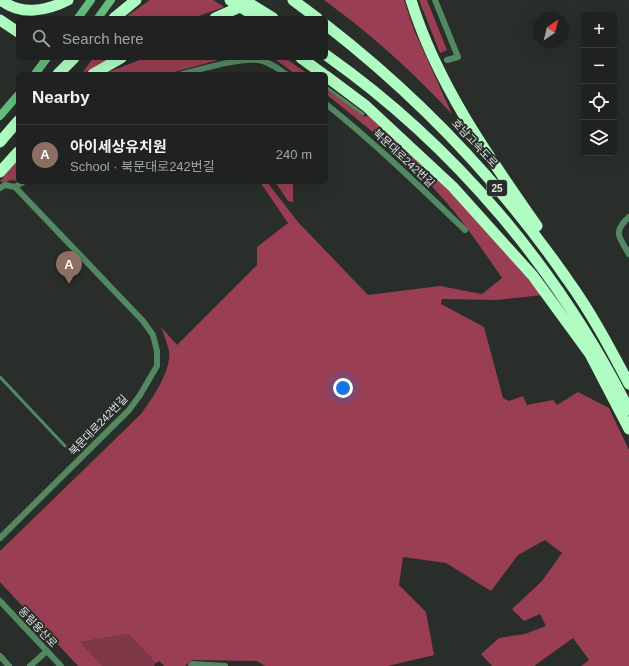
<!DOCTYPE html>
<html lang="en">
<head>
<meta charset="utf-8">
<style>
	:root { --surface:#1f2220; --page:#272a29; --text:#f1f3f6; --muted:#a1a4a5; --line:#3c3f3e; --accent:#db2777 }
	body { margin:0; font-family:Arial,"Noto Sans KR",sans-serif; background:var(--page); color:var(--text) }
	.controls { position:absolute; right:12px; top:12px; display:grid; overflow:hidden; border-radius:6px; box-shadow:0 4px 16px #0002 }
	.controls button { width:36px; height:36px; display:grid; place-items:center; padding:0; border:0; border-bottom:1px solid var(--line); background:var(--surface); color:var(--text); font:20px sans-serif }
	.compass { position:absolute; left:533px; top:12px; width:36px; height:36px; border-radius:50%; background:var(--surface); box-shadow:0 4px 16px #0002; rotate:35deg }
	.you { position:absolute; left:343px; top:388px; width:14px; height:14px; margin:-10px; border:3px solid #fff; border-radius:50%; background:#1a73e8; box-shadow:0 0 0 6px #1a73e833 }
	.badge { display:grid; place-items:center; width:26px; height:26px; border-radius:50%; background:var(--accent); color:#fff; font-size:13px; font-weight:700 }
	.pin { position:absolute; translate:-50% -33px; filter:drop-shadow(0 1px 2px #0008) }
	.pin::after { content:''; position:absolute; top:21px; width:14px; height:12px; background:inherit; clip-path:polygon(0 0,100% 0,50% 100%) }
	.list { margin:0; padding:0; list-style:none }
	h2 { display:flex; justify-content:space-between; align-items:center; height:52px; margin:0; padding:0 16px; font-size:17px }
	h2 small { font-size:13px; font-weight:400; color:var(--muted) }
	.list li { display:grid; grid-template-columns:26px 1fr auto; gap:12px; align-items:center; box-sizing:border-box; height:60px; padding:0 16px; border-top:1px solid var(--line) }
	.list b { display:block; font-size:15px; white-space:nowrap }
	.list p { margin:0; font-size:13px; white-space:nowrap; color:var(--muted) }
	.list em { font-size:13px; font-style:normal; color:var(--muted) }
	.icon { flex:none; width:22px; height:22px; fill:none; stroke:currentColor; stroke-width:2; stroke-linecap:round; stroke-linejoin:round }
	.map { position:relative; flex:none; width:629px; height:666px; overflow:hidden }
	.search { position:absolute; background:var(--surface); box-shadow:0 4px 16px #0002; left:16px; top:16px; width:312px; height:44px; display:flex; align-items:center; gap:10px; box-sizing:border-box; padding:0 14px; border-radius:6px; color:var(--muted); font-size:15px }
	.panel { position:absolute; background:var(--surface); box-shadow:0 4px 16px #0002; left:16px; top:72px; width:312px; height:112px; border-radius:6px }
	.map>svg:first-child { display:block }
	.green { fill:#7f3847 }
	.forest { fill:#9a3e53 }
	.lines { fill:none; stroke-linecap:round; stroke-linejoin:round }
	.lane { stroke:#538962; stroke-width:3 }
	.street { stroke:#538962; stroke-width:6 }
	.secondary { stroke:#64bd7f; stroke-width:8 }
	.highway { stroke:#affdc3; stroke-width:11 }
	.highway-bridge { stroke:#affdc3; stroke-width:11 }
	.labels { text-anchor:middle; stroke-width:4; stroke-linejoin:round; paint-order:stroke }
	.shield { fill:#292e2a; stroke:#a9ada9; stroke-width:1 }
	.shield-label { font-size:10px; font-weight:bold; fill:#e0e3e0 }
	.street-label { font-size:11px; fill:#e0e3e0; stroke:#292e2a }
</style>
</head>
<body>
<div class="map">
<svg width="629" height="666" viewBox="0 0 629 666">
	<rect width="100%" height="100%" fill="#292e2a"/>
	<!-- green -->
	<path class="green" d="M 128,634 L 156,663 L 154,666 L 103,666 L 80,642 Z"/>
	<!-- forest -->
	<g class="forest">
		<path d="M 150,0 L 213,0 L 224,7 L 193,18 L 124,18 Z"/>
		<path d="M 324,0 L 404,0 L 414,30 L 452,114 C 413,72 371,34 324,0 Z"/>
		<path d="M 419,0 L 427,0 L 447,50 L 440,53 Z"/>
		<path d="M 93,58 L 111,58 L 90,71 L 83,72 Z"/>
		<path d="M 145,58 L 226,58 L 167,74 L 103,74 Z"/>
		<path d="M 267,58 L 285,58 L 308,74 L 295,74 L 276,60 Z"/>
		<path d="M 329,91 L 365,117 L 368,115 L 451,191 L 542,295 L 496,300 L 442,299 L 441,304 L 484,327 L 503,398 L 509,401 L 523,396 L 527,405 L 553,400 L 557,405 L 578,392 L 609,408 L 629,450 L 629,666 L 581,666 L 589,660 L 573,638 L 534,666 L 492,666 L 481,654 L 499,638 L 525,634 L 546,626 L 540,614 L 524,621 L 512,609 L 542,581 L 562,553 L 545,540 L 518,555 L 491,591 L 446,563 L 403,557 L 399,585 L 426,612 L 434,655 L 388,666 L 265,666 L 257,661 L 192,660 L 185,666 L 164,666 L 159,661 L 156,663 L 128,634 L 80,642 L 103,666 L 78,666 L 0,582 L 0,551 L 141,414 C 152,399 172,370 169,351 C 167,343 164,335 161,327 L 177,345 L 257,265 L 257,247 L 288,223 L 260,182 L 267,182 L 298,222 L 368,295 L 440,286 L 482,294 L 502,278 C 484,252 467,226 446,202 C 412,162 367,127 326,94 Z"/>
		<path d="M 18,160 L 18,181 L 11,180 L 4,183 L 0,181 Z"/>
		<path d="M 275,182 L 293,182 L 293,202 L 288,201 Z"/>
	</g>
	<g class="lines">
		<!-- lane -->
		<g class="lane">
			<path d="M 326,87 L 363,114"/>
			<path d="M 0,377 L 65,446"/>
		</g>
		<!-- street -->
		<g class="street">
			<path d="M 435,0 L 458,57 L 447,60"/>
			<path d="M 182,74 C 202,69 238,58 258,60 C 268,61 277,68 286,74"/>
			<path d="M 326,104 C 375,143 420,187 465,230"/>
			<path d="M 15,187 L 23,182"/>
			<path d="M 0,188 L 5,185 L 15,187 L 143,321 L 153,335 L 157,351 L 157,366 L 140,395 L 129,410 L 0,538"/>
			<path d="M 629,217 C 612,233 619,236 629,254"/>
			<path d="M 0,601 L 61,666"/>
			<path d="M 0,656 L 9,666"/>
			<path d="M 30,666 L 47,651"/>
			<path d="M 191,666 L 192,664 L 225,666"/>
		</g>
		<!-- secondary -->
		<g class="secondary">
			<path d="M 78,18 L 91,0"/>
			<path d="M 98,18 L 111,0"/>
			<path d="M 35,74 L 47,58"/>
			<path d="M 0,116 L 18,95"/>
		</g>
		<!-- highway -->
		<g class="highway">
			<path d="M 1,0 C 21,16 47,11 68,0"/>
			<path d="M 293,0 L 317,18"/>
			<path d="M 411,0 C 436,82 488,156 537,226"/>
			<path d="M 114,18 L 136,0"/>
			<path d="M 215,18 L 249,3"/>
			<path d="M 0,20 L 18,32"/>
			<path d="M 326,25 C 420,98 500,182 567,279 C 591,312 610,348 629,384"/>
			<path d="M 326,55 C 455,146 558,269 629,410"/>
			<path d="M 301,58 L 323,74"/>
			<path d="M 58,74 L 74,58"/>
			<path d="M 93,74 L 121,58"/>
			<path d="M 326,76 L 366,106 L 453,187 L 533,276 L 590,354 L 629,429"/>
			<path d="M 0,142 L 18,121"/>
			<path d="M 0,172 L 18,152"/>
		</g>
		<!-- highway-bridge -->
		<g class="highway-bridge">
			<path d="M 230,0 L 258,18"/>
			<path d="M 244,0 L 273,18"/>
		</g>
	</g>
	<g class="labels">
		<!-- shield labels -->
		<rect class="shield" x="487" y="180" width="20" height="16" rx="3"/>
		<g class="shield-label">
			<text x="497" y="192">25</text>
		</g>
		<!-- street labels -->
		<g class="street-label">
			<text transform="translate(475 143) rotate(47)" y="4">호남고속도로</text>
			<text transform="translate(404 158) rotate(43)" y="4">북문대로242번길</text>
			<text transform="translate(98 425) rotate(-46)" y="4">북문대로242번길</text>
			<text transform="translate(38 627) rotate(47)" y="4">동림용산로</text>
		</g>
	</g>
</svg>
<div class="controls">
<button>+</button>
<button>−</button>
<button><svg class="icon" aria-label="locate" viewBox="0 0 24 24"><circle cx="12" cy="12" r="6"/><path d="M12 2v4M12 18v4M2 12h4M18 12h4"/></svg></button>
<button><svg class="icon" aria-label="layers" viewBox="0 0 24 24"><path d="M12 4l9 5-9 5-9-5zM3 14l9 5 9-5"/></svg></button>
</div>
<svg class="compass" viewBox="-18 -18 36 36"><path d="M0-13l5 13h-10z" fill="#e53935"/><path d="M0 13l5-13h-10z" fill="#a1a4a5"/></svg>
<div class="you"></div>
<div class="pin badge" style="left:69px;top:284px;background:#8d6e63">A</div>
<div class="search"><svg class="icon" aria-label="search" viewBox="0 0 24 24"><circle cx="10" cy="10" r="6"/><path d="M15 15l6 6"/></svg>Search here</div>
<section class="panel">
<h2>Nearby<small></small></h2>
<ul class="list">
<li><span class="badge" style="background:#8d6e63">A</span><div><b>아이세상유치원</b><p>School · 북문대로242번길</p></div><em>240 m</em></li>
</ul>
</section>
</div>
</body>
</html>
